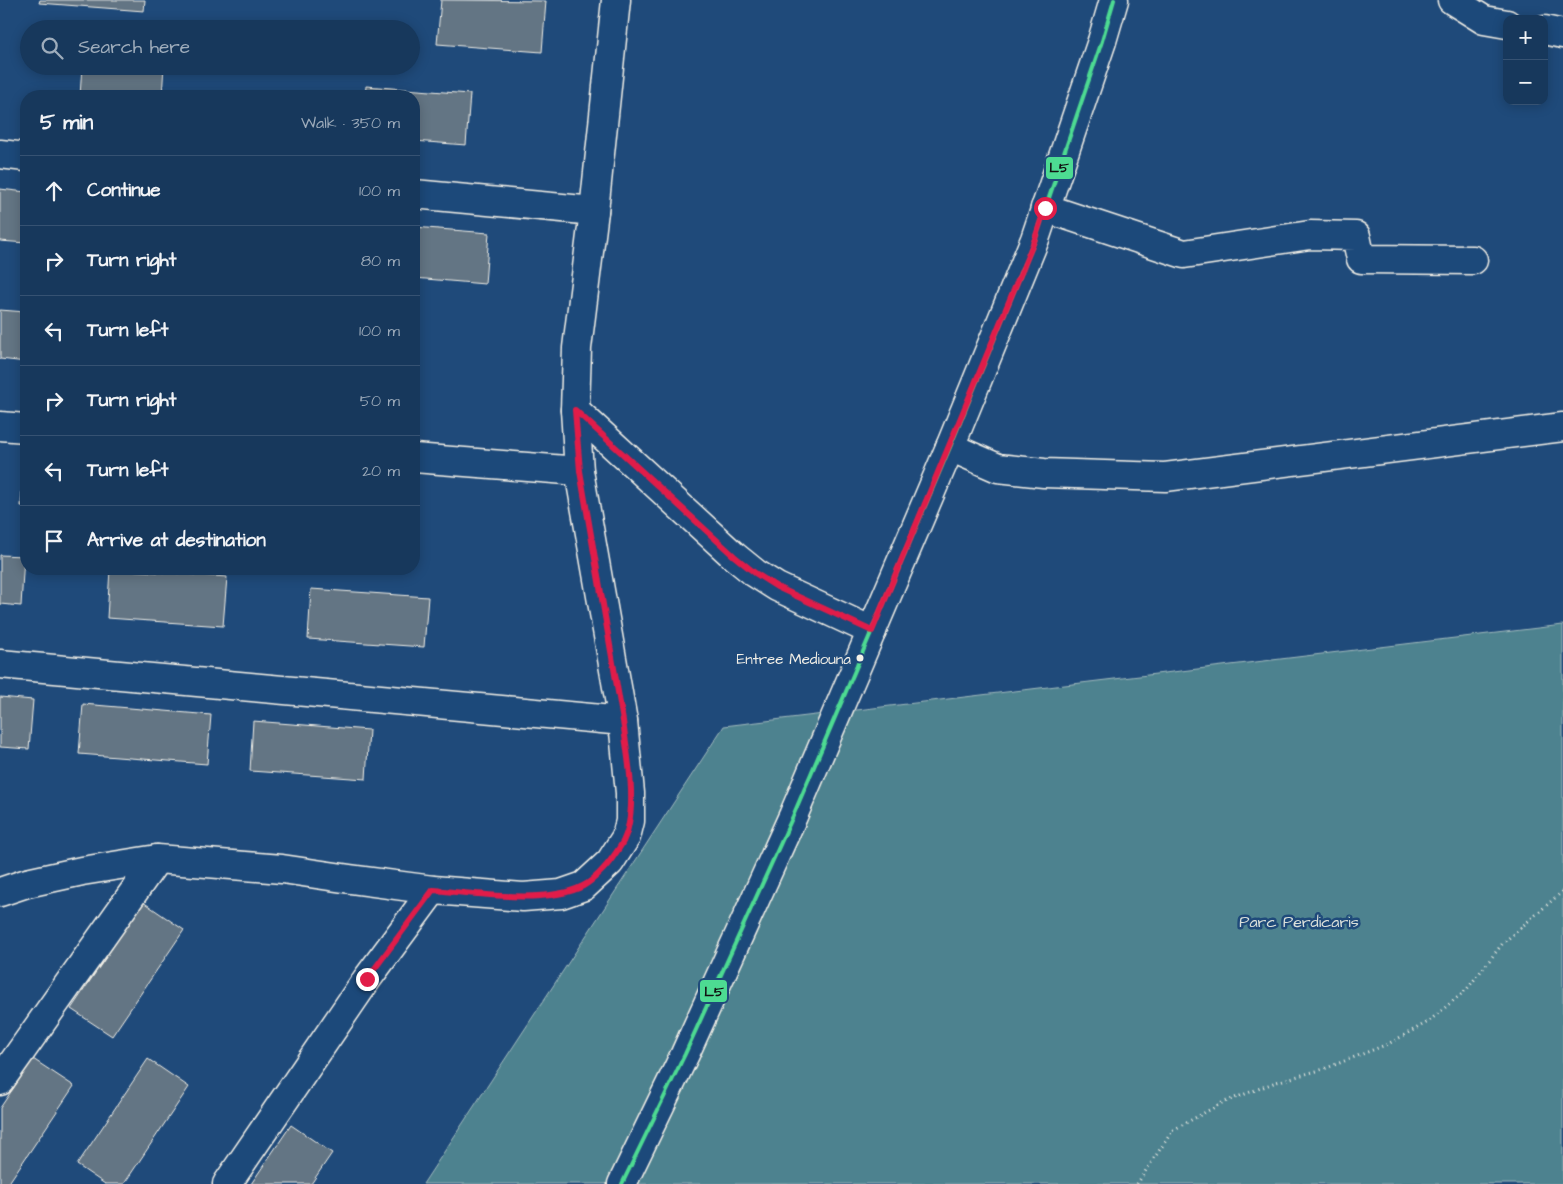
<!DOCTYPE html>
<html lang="en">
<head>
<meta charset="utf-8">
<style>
	:root { --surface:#17385c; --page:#244365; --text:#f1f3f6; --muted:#9eacbb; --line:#365272 }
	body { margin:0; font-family:"Architects Daughter",sans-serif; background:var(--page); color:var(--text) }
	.controls { position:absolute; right:15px; top:15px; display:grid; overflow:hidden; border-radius:10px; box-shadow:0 2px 12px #0003 }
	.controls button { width:45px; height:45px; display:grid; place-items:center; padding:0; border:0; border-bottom:1px solid var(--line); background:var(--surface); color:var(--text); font:25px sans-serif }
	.stop { position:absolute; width:15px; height:15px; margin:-11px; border:4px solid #e11d48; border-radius:50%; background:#fff }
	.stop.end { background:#e11d48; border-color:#fff; box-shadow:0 1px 5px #0008 }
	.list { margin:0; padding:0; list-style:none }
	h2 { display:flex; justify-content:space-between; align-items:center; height:65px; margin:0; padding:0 20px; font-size:21px }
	h2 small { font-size:16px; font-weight:400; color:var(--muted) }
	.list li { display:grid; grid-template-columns:32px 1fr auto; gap:15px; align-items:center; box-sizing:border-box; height:70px; padding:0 20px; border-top:1px solid var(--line) }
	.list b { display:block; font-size:19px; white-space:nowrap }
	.list em { font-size:16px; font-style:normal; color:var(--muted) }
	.icon { flex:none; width:28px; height:28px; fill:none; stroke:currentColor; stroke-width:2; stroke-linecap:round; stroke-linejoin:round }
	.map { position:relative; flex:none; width:1563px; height:1184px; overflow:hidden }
	.search { position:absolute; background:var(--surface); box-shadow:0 2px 12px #0003; left:20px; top:20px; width:400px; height:55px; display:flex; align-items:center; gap:12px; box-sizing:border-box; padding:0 18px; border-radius:28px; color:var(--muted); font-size:19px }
	.panel { position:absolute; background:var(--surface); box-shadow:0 2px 12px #0003; left:20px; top:90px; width:400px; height:485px; border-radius:20px }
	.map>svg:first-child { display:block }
	.green { fill:#4e828f; stroke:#a1babc }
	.building { fill:#637584; stroke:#f4f1e8 }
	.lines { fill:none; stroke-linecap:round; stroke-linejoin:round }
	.minor-casing { stroke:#f4f1e8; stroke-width:31 }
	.path { stroke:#f4f1e8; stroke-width:3; stroke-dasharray:1 4; stroke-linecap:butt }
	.minor { stroke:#1f4a7a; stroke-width:28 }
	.bus-1-casing { stroke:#1f4a7a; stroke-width:8 }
	.bus-1 { stroke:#4ddb92; stroke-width:4 }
	.route { stroke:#e11d48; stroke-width:6 }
	.bus-dot { fill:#f4f1e8; stroke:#1f4a7a; stroke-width:2 }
	.labels { text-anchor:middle; stroke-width:5; stroke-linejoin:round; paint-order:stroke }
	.bus-label { font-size:15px; fill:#f4f1e8; stroke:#1f4a7a; text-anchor:end }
	.park-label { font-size:16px; fill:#dbe0db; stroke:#1f4a7a }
	.line-badge { stroke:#1f4a7a; stroke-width:2 }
	.pale-badge-label { font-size:14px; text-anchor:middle; font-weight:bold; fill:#111 }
</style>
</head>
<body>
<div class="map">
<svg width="1563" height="1184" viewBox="0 0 1563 1184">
	<rect width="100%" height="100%" fill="#1f4a7a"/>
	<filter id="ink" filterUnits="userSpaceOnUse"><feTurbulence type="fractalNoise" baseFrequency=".02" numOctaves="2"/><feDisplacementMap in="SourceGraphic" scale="10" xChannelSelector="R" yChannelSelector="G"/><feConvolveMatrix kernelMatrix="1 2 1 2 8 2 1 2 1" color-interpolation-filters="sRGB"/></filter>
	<g filter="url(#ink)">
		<!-- green -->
		<path class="green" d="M 1563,625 L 1563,1184 L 423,1184 L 724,726 Z"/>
		<!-- building -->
		<g class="building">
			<path d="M 40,0 L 145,0 L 144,11 L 39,3 Z"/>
			<path d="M 441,0 L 546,1 L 542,52 L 437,44 Z"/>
			<path d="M 82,66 L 164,66 L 162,96 L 80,96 Z"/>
			<path d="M 366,86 L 470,94 L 466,145 L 414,141 L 414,96 L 365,96 Z"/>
			<path d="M 0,189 L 26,192 L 26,243 L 0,241 Z"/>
			<path d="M 414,227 L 489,233 L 485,284 L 414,278 Z"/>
			<path d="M 0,310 L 26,312 L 26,362 L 0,359 Z"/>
			<path d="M 24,457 L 26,457 L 26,506 L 21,506 Z"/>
			<path d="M 0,555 L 24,556 L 21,606 L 0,604 Z"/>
			<path d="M 110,569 L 227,577 L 223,626 L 107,618 Z"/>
			<path d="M 311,589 L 428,597 L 424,647 L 308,639 Z"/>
			<path d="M 0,697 L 33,700 L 29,749 L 0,747 Z"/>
			<path d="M 83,704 L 211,715 L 207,764 L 79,754 Z"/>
			<path d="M 253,721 L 369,730 L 366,779 L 250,771 Z"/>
			<path d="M 143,902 L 184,930 L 112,1036 L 71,1009 Z"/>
			<path d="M 33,1059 L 74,1086 L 8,1184 L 0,1184 L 0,1108 Z"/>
			<path d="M 148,1059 L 189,1087 L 124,1184 L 105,1184 L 77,1165 Z"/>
			<path d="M 291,1125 L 332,1153 L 311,1184 L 251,1184 Z"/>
		</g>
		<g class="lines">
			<!-- minor casing -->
			<g class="minor-casing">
				<g id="minor">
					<path d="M 1452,0 L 1484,20 L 1507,24"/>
					<path d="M 1544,30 L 1563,34"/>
					<path d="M 0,154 L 26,157"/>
					<path d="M 414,194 L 594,211"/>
					<path d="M 1045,208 L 1184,254 L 1310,235 L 1356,236 L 1361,259 L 1473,260"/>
					<path d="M 575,410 L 734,556 L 755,573 L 777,587 L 872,631"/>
					<path d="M 0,426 L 26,428"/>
					<path d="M 950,447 L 998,468 L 1044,473 L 1165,477 L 1563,427"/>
					<path d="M 414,458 L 579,471"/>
					<path d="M 0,664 L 623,721"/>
					<path d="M 0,892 L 27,883 L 82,871 L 157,859 L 282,869 L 350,879 L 433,890 L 523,897 L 561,894 L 584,886 L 610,862 L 626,837 L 630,821 L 630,793 L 623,721 L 579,471 L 575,410 L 577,348 L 594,211 L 616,0"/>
					<path d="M 0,1081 L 157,859"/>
					<path d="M 227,1184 L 367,979 L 433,890"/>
					<path d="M 622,1184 L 685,1054 L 793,816 L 950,447 L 1035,239 L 1102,41 L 1114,0"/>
				</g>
			</g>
			<!-- path -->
			<path class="path" d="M 1137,1184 L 1173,1130 L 1222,1103 L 1276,1082 L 1324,1069 L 1388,1044 L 1428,1022 L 1467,989 L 1503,943 L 1563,891"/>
			<!-- minor -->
			<use href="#minor" class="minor"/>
			<!-- bus-1 casing -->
			<g class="bus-1-casing">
				<path id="bus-1" d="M 622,1184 L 685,1054 L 793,816 L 950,447 L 1035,239 L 1102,41 L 1114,0"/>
			</g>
			<!-- bus-1 -->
			<use href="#bus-1" class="bus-1"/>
		</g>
	</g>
	<g class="lines" filter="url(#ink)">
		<!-- route -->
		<path class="route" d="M 367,979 L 433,890 C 473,893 547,905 583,886 C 593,881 607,866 613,857 C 621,846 627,837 629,823 C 635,792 627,753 623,721 L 580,471 L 575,410 L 734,556 L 755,573 L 777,587 L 872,631 L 1035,239 L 1045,208"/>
	</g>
	<!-- markers -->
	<circle class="bus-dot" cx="860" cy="658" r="4.5"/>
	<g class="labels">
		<!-- bus labels -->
		<g class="bus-label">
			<text x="851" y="664">Entree Mediouna</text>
		</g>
		<!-- park labels -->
		<g class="park-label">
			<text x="1299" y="927">Parc Perdicaris</text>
		</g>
	</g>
	<g class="line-badge">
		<rect x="1045" y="156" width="29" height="24" rx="5" fill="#4ddb92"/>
		<rect x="699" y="979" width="29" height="24" rx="5" fill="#4ddb92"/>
	</g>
	<g class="pale-badge-label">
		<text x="1059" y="172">L5</text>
		<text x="714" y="996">L5</text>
	</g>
</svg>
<div class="controls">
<button>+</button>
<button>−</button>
</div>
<div class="stop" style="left:1045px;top:208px"></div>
<div class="stop end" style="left:367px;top:979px"></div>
<div class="search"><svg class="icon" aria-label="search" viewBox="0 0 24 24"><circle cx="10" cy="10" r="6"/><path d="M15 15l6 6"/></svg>Search here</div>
<section class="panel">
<h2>5 min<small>Walk · 350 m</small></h2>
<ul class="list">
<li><svg class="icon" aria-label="ahead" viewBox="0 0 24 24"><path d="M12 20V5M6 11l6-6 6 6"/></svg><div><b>Continue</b></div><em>100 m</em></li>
<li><svg class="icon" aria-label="right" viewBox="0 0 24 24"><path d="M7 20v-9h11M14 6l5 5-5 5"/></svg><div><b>Turn right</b></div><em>80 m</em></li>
<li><svg class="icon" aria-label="left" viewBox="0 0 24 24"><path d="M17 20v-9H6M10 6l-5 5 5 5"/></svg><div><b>Turn left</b></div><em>100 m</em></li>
<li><svg class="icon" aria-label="right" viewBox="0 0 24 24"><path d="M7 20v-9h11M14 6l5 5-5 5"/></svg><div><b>Turn right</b></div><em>50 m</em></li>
<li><svg class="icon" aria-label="left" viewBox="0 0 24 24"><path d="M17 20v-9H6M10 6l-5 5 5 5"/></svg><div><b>Turn left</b></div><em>20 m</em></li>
<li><svg class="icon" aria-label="arrive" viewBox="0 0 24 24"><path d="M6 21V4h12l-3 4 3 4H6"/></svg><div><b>Arrive at destination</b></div></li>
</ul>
</section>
</div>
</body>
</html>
